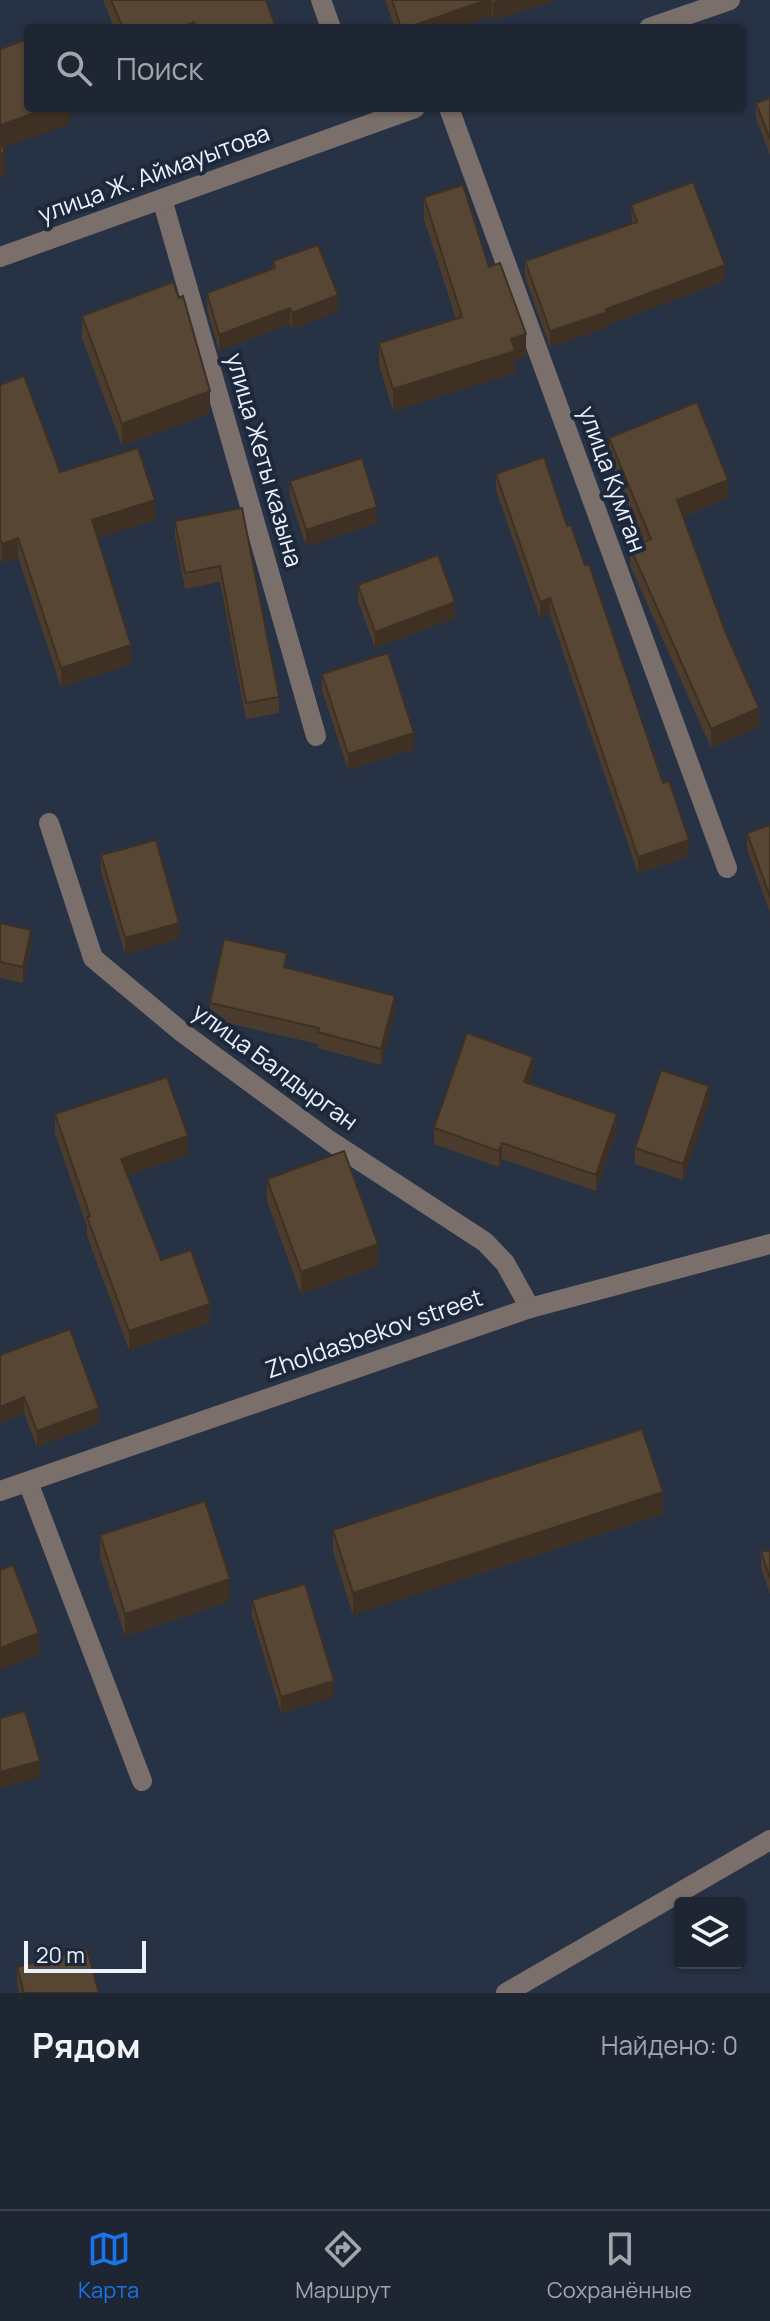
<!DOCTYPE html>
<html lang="ru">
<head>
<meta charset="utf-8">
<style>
	:root { --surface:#1e2634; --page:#262e3c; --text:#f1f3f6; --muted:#a1a5ac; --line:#3c434f; --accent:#1a73e8 }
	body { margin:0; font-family:Manrope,sans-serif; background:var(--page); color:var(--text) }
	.controls { position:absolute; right:24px; bottom:24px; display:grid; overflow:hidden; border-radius:8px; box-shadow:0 2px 6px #0004 }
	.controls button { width:72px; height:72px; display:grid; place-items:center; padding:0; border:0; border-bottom:2px solid var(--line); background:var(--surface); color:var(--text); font:40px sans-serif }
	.scale { position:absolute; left:24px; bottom:20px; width:122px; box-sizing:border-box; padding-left:8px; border:4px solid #ebf2fe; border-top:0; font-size:22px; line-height:28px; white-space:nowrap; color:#ebf2fe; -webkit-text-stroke:6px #1e283b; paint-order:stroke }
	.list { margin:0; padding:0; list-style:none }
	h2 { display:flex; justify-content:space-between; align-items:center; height:104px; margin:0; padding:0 32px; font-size:34px }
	h2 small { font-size:26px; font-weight:400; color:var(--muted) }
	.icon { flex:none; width:44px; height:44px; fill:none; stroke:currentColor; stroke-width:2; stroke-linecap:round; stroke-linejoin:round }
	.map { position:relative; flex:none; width:770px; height:1993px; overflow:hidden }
	.search { position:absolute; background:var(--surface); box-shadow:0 2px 6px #0004; left:24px; right:24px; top:24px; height:88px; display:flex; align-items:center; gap:20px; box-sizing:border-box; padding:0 28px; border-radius:8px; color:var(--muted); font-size:30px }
	.sheet { height:216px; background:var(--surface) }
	nav { display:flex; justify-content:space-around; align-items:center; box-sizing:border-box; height:112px; border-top:2px solid var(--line); background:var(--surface); font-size:22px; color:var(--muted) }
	nav a { display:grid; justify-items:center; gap:4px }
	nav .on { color:var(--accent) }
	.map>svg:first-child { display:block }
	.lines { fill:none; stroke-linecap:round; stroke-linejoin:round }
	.minor { stroke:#7b6f6b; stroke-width:20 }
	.wall { fill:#4c3c2d }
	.shaded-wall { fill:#3e3124 }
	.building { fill:#584634; stroke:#3e3124; stroke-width:2 }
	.labels { text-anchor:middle; stroke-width:8; stroke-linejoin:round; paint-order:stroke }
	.street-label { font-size:24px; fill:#ebf2fe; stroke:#1e283b }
</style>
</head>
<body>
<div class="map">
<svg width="770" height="1993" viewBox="0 0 770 1993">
	<rect width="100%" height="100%" fill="#283245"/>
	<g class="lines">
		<!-- minor -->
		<g class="minor">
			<path d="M 321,0 L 331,28"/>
			<path d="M 649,28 L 730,0"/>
			<path d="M 449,108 L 727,868"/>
			<path d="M 162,199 L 316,736"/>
			<path d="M 0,257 L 415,108"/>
			<path d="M 49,823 L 93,958 L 183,1033 L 330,1141 L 485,1242 L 505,1263 L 530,1308"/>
			<path d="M 28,1482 L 142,1781"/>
			<path d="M 0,1491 L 530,1308 L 770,1244"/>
			<path d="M 506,1993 L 770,1840"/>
		</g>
	</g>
	<!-- wall -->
	<g class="wall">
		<path d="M 103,0 L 266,0 L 276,28 L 114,28 Z"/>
		<path d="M 385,0 L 557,0 L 493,20 L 492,16 L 458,28 L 395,28 Z"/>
		<path d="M 770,98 L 770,155 L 756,119 L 756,103 Z"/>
		<path d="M 424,197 L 489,267 L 526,356 L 515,360 L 515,373 L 393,411 L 379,365 L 379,343 L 456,319 L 424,219 Z"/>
		<path d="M 631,205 L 725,281 L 607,325 L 607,328 L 550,347 L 525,277 L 525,261 L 632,224 Z"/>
		<path d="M 273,261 L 338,311 L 292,329 L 290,324 L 219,351 L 207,309 L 207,293 L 273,269 Z"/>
		<path d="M 82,316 L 210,413 L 122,446 L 82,338 Z"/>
		<path d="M 0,385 L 60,472 L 155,520 L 97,538 L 131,664 L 61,687 L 18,557 L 2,563 L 0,558 Z"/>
		<path d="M 609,438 L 728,498 L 683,517 L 759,727 L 711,748 L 630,565 L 630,547 L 644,542 L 609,457 Z"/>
		<path d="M 496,474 L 567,526 L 689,856 L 638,873 L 550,614 L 540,618 L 496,490 Z"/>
		<path d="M 290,481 L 377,523 L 306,546 L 290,497 Z"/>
		<path d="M 242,508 L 279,697 L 279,713 L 246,719 L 220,582 L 185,589 L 175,537 L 175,521 Z"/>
		<path d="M 358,585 L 455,618 L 375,648 L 358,601 Z"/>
		<path d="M 322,674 L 414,749 L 348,770 L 322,690 Z"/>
		<path d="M 770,825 L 770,913 L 747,849 L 747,833 Z"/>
		<path d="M 101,855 L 179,939 L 125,954 L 101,871 Z"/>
		<path d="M 0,923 L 31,946 L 23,983 L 0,978 Z"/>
		<path d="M 287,968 L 395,1012 L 381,1065 L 318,1048 L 318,1044 L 210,1019 L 210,1003 Z"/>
		<path d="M 533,1073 L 529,1083 L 617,1130 L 596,1191 L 502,1159 L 499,1167 L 434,1144 L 434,1128 Z"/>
		<path d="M 709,1102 L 683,1180 L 635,1164 L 635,1148 Z"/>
		<path d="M 55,1114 L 188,1155 L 128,1175 L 161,1260 L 210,1323 L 129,1350 L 87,1236 L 87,1227 L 55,1133 Z"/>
		<path d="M 267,1179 L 378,1266 L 301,1294 L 267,1201 Z"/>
		<path d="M 0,1355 L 99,1424 L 37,1447 L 24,1413 L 0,1423 Z"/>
		<path d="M 663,1514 L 353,1615 L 333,1551 L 333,1530 Z"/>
		<path d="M 100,1535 L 230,1601 L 125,1636 L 100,1557 Z"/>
		<path d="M 770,1550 L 770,1594 L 761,1568 L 761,1552 Z"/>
		<path d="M 252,1600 L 334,1697 L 281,1713 L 252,1616 Z"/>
		<path d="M 17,1967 L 99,1993 L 19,1993 L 17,1983 Z"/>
	</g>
	<!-- shaded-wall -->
	<g class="shaded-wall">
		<path d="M 486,0 L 492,0 L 492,16 L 458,28 L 407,28 Z"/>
		<path d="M 500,0 L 557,0 L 493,20 L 493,2 Z"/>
		<path d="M 194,22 L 194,28 L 180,28 Z"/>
		<path d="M 49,108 L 70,108 L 70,124 L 0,149 L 0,125 Z"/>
		<path d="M 5,153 L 5,176 L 0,178 L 0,154 Z"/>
		<path d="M 725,265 L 725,281 L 607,325 L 607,328 L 550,347 L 550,331 L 606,309 Z"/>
		<path d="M 338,295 L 338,311 L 292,329 L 292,313 Z"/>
		<path d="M 290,308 L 290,324 L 219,351 L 219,335 Z"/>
		<path d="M 526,334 L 526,356 L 515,360 L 515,373 L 393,411 L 393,389 Z"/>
		<path d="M 210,391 L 210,413 L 122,446 L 122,424 Z"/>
		<path d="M 728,480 L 728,498 L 677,519 L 677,500 Z"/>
		<path d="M 155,500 L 155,520 L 92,540 L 92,520 Z"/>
		<path d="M 377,507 L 377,523 L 306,546 L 306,530 Z"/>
		<path d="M 18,538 L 18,557 L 2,563 L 2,544 Z"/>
		<path d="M 550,598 L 550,614 L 540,618 L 540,602 Z"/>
		<path d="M 455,602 L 455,618 L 375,648 L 375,632 Z"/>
		<path d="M 131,645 L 131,664 L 61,687 L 61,668 Z"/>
		<path d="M 759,708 L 759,727 L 711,748 L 711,729 Z"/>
		<path d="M 414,733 L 414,749 L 348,770 L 348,754 Z"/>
		<path d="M 689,840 L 689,856 L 638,873 L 638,857 Z"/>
		<path d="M 179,923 L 179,939 L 125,954 L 125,938 Z"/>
		<path d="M 31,930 L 31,946 L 23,983 L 23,967 Z"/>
		<path d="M 395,996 L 395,1012 L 381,1065 L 381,1049 Z"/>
		<path d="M 533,1057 L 533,1073 L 524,1098 L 524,1082 Z"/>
		<path d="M 709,1086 L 709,1102 L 683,1180 L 683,1164 Z"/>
		<path d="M 617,1114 L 617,1130 L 596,1191 L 596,1175 Z"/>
		<path d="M 188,1136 L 188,1155 L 121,1178 L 121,1159 Z"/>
		<path d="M 502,1143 L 502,1159 L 499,1167 L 499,1151 Z"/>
		<path d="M 378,1244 L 378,1266 L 301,1294 L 301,1272 Z"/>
		<path d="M 210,1304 L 210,1323 L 129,1350 L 129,1331 Z"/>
		<path d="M 24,1397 L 24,1413 L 0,1423 L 0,1407 Z"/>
		<path d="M 99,1408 L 99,1424 L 37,1447 L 37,1431 Z"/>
		<path d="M 663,1492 L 663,1514 L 353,1615 L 353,1593 Z"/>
		<path d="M 230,1579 L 230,1601 L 125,1636 L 125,1614 Z"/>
		<path d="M 39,1633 L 39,1655 L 0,1670 L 0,1648 Z"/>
		<path d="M 334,1681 L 334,1697 L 281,1713 L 281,1697 Z"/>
		<path d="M 40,1761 L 40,1777 L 0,1788 L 0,1772 Z"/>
	</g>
	<!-- building -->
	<g class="building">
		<path d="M 111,0 L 266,0 L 276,28 L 196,28 L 194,22 L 180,28 L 123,28 Z"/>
		<path d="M 392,0 L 486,0 L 407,28 L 401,28 Z"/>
		<path d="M 28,39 L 28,108 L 49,108 L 0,125 L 0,49 Z"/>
		<path d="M 770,98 L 770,139 L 756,103 Z"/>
		<path d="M 0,140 L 5,153 L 0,154 Z"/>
		<path d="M 693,182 L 725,265 L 606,309 L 607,312 L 550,331 L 525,261 L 637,222 L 631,205 Z"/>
		<path d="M 463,185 L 489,267 L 500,263 L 526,334 L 511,339 L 515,351 L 393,389 L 379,343 L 462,317 L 424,197 Z"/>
		<path d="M 318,245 L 338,295 L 292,313 L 290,308 L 219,335 L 207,293 L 275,268 L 273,261 Z"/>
		<path d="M 173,282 L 179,298 L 183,296 L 210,391 L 122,424 L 82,316 Z"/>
		<path d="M 24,376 L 60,472 L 138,448 L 155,500 L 92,520 L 131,645 L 61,668 L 18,538 L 2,544 L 0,538 L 0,385 Z"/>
		<path d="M 697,402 L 728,480 L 677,500 L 725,631 L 759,708 L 711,729 L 630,547 L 651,539 L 609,438 Z"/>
		<path d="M 544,457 L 567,526 L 571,525 L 585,565 L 589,564 L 663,783 L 669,781 L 689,840 L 638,857 L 550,598 L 540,602 L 496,474 Z"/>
		<path d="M 362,458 L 377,507 L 306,530 L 290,481 Z"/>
		<path d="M 242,508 L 279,697 L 246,703 L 220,566 L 185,573 L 175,521 Z"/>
		<path d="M 438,555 L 455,602 L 375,632 L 358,585 Z"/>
		<path d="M 388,653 L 414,733 L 348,754 L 322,674 Z"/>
		<path d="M 770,825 L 770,897 L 747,833 Z"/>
		<path d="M 156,840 L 179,923 L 125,938 L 101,855 Z"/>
		<path d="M 0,923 L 31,930 L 23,967 L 0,962 Z"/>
		<path d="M 224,939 L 287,953 L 284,967 L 395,996 L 381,1049 L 318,1032 L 319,1028 L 210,1003 Z"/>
		<path d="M 467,1033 L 533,1057 L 524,1082 L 617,1114 L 596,1175 L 502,1143 L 499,1151 L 434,1128 Z"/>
		<path d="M 661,1070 L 709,1086 L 683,1164 L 635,1148 Z"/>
		<path d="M 167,1077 L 188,1136 L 121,1159 L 161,1260 L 191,1250 L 210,1304 L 129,1331 L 87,1217 L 90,1216 L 55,1114 Z"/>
		<path d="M 344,1151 L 378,1244 L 301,1272 L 267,1179 Z"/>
		<path d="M 70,1329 L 99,1408 L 37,1431 L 24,1397 L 0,1407 L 0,1355 Z"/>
		<path d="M 642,1429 L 663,1492 L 353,1593 L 333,1530 Z"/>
		<path d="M 205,1501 L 230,1579 L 125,1614 L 100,1535 Z"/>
		<path d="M 770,1550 L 770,1578 L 761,1552 Z"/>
		<path d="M 13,1565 L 39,1633 L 0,1648 L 0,1570 Z"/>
		<path d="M 305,1584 L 334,1681 L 281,1697 L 252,1600 Z"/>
		<path d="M 25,1711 L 40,1761 L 0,1772 L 0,1718 Z"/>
		<path d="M 87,1949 L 99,1993 L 24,1993 L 17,1967 Z"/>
	</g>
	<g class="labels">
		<!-- street labels -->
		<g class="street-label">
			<text transform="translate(154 174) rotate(-20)" y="8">улица Ж. Аймауытова</text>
			<text transform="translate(264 460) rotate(74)" y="8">улица Жеты казына</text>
			<text transform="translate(612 479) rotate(70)" y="8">улица Кумган</text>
			<text transform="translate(275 1067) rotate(36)" y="8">улица Балдырган</text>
			<text transform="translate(374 1334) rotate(-19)" y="8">Zholdasbekov street</text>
		</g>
	</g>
</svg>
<div class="controls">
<button><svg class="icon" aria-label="layers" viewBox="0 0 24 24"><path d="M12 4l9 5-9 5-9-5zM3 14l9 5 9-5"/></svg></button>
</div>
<div class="scale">20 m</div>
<div class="search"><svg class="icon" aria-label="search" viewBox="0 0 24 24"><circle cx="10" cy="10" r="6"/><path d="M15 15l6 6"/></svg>Поиск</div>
</div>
<section class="sheet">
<h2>Рядом<small>Найдено: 0</small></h2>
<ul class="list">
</ul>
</section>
<nav>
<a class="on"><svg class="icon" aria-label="map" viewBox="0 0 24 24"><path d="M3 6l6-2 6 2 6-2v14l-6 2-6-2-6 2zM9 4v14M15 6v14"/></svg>Карта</a>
<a><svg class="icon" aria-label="directions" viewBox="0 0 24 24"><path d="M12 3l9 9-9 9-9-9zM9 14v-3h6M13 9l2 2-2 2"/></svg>Маршрут</a>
<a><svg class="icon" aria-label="saved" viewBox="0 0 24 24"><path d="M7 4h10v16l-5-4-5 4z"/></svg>Сохранённые</a>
</nav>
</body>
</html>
